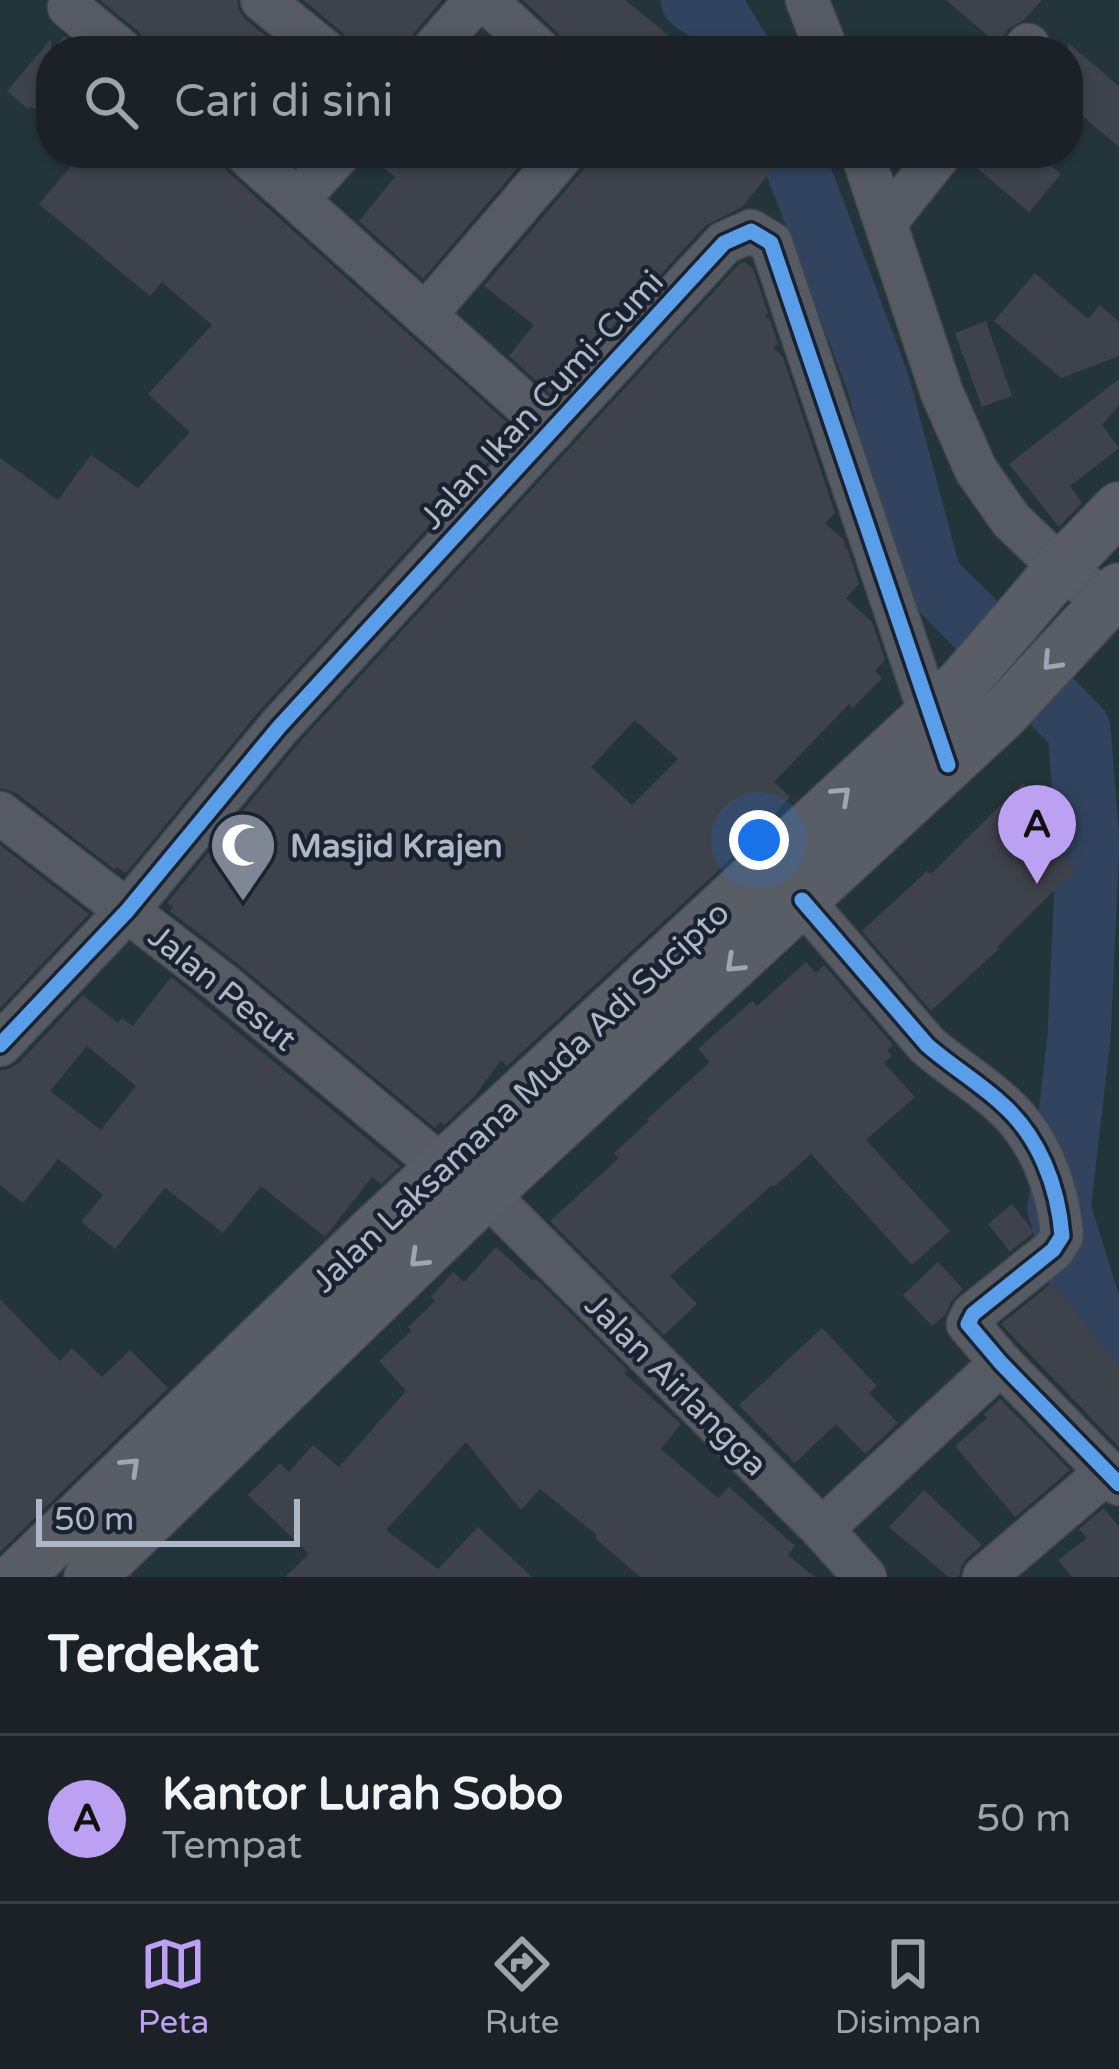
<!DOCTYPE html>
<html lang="id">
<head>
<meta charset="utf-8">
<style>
	:root { --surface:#1c2027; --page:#25282f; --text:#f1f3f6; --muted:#a0a3a7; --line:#3a3e44; --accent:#bca0f2 }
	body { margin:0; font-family:"Varela Round",sans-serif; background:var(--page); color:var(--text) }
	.scale { position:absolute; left:36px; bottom:30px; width:264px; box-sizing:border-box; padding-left:12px; border:6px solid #afb7c7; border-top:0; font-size:33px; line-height:42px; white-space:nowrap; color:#afb7c7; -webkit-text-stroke:9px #1a212f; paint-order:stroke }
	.you { position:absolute; left:759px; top:840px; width:42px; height:42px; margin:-30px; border:9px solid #fff; border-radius:50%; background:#1a73e8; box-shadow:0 0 0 18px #1a73e833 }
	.badge { display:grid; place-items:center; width:78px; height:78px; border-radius:50%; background:var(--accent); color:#111; font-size:39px; font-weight:700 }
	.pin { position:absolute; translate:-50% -99px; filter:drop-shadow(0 3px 6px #0008) }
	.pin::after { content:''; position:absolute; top:63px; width:42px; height:36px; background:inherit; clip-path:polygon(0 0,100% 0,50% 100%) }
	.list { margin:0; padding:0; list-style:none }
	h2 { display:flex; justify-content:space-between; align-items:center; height:156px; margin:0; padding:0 48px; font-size:51px }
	h2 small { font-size:39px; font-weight:400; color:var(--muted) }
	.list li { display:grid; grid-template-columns:78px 1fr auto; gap:36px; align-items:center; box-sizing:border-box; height:168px; padding:0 48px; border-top:3px solid var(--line) }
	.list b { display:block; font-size:45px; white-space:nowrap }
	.list p { margin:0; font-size:39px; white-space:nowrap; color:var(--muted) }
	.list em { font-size:39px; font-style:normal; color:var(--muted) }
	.icon { flex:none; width:66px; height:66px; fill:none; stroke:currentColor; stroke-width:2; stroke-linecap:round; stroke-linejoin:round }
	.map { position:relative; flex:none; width:1119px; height:1577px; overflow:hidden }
	.search { position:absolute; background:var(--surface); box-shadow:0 3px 9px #0004; left:36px; right:36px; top:36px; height:132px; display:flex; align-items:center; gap:30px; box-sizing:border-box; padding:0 42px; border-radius:48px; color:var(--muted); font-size:45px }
	.sheet { height:324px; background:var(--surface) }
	nav { display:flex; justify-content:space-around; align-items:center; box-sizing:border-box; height:168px; border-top:3px solid var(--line); background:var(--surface); font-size:33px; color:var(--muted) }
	nav a { display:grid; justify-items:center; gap:6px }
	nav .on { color:var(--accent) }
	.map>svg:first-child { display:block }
	.green { fill:#23353a; fill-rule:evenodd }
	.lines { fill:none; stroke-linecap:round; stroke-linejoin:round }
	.river { stroke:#32435f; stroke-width:63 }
	.building { fill:#3e424b; fill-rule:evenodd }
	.minor-casing { stroke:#42464d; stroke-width:45 }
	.major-casing { stroke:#434851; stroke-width:54 }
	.minor { stroke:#565a63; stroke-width:42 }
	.major { stroke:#595d65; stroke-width:51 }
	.cycleway-casing { stroke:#1a212f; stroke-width:22 }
	.cycleway { stroke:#5a9eea; stroke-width:15 }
	.oneway { stroke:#9ea5b3 }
	.labels { text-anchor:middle; stroke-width:9; stroke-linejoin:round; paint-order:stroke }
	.street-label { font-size:33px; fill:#afb7c7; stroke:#1a212f }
	.poi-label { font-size:33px; font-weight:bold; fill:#afb7c7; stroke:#1a212f; text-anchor:start }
</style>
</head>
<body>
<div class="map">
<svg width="1119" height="1577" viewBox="0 0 1119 1577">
	<rect width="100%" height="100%" fill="#262b34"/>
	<!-- green -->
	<path class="green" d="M 0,0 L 1119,0 L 1119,1577 L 0,1577 ZM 51,51 L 1068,51 L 1068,153 L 51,153 Z"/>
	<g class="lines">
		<!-- river -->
		<g class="river">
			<path d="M 692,0 L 720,19 L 739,51"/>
			<path d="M 792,153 L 878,383 L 930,578 L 1079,729 L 1088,843 L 1079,1037 L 1059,1209 L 1101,1343 L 1119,1356"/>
		</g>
	</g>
	<!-- building -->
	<g class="building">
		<path d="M 100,0 L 237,0 L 239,10 L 245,19 L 284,51 L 147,51 L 145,41 L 138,31 Z"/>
		<path d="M 303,0 L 442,0 L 413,34 L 407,51 L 350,51 L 348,41 L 342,32 Z"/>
		<path d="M 523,0 L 625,0 L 688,51 L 565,51 L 564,42 L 558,33 Z"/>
		<path d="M 946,0 L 1042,0 L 1024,20 L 1008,29 L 999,45 Z"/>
		<path d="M 64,36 L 82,51 L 51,51 L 51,123 L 31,106 L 28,109 L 7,91 L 51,39 L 51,51 Z"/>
		<path d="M 1068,43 L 1119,86 L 1119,147 L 1068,104 Z"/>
		<path d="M 82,153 L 220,153 L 221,162 L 228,172 L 516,431 L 260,710 L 126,873 L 117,867 L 115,870 L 16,793 L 0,788 L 0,458 L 58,500 L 91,455 L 138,488 L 190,432 L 148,394 L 212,325 L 162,282 L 150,296 L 39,204 Z"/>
		<path d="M 366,153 L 530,153 L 423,279 L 359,221 L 395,177 Z"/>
		<path d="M 589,153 L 762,153 L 776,165 L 742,207 L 705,226 L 551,394 L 509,356 L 534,325 L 484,286 L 583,170 Z"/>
		<path d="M 991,153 L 1037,153 L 1061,174 L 1029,212 L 977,168 Z"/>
		<path d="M 745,262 L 753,269 L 768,313 L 765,316 L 770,320 L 778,344 L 773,348 L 783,357 L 835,513 L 825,523 L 845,541 L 844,546 L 848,550 L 859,584 L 846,598 L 872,622 L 885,660 L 875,671 L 882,678 L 853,708 L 849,704 L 774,782 L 790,797 L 761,831 L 507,1066 L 501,1060 L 474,1097 L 444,1125 L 440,1122 L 435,1128 L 237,963 L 170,911 L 173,907 L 167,903 L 298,744 L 739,264 ZM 635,720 L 678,759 L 632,805 L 591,767 Z"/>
		<path d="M 1035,273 L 1088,319 L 1100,305 L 1119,322 L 1119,356 L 1061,378 L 994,321 Z"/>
		<path d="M 986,321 L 1012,396 L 982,407 L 955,333 Z"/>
		<path d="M 1119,379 L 1119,405 L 1102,425 L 1119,448 L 1070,486 L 1082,503 L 1059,527 L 1009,464 Z"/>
		<path d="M 1023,783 L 1065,824 L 1048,840 L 1077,868 L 997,947 L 999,949 L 931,1011 L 862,931 L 927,871 L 931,874 Z"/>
		<path d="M 0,845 L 89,914 L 0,1008 Z"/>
		<path d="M 806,962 L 816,973 L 824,965 L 893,1045 L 887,1051 L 892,1056 L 884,1063 L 915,1097 L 866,1140 L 950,1231 L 912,1265 L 811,1154 L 774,1187 L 772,1185 L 670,1276 L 697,1304 L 664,1335 L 550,1221 L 619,1158 L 614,1153 L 649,1121 L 647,1119 L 710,1062 L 698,1049 L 752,1001 L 757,1006 Z"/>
		<path d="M 171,977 L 400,1166 L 381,1184 L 372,1177 L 325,1237 L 261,1186 L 223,1233 L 165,1188 L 115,1249 L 81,1222 L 103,1195 L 58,1159 L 23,1203 L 0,1185 L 0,1070 L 8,1069 L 19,1063 L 83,995 L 118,1023 L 122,1018 L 133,1026 ZM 87,1046 L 136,1086 L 101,1130 L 50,1091 Z"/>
		<path d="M 1012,1204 L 1034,1232 L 1010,1252 L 988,1224 Z"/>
		<path d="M 496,1247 L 533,1281 L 535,1278 L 627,1370 L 624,1373 L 681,1424 L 661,1449 L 718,1498 L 729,1487 L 795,1546 L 788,1555 L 815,1577 L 640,1577 L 595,1538 L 597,1535 L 540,1489 L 521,1510 L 466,1442 L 386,1530 L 438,1569 L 478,1527 L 532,1577 L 285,1577 L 309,1554 L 248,1495 L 280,1463 L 289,1472 L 313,1445 L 339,1467 L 406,1391 L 379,1361 L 411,1331 L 408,1327 L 435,1301 L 431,1297 L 453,1272 L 464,1282 Z"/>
		<path d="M 938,1262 L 963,1289 L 951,1302 L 945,1315 L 932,1326 L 903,1295 Z"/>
		<path d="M 1052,1283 L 1119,1366 L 1119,1447 L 1001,1324 Z"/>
		<path d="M 0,1299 L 60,1361 L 72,1348 L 102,1377 L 130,1350 L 168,1388 L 0,1552 Z"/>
		<path d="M 822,1328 L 877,1386 L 869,1393 L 898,1423 L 865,1454 L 836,1424 L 795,1463 L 739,1405 Z"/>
		<path d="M 1000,1399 L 1070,1470 L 1015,1517 L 955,1446 L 987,1418 L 984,1414 Z"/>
		<path d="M 924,1490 L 982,1545 L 967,1558 L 961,1567 L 959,1577 L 949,1577 L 889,1527 Z"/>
		<path d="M 1104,1508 L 1119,1527 L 1119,1577 L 1072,1577 L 1058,1560 L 1087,1538 L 1079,1529 Z"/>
	</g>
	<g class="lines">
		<!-- minor casing -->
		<g class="minor-casing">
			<g id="minor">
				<path d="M 262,0 L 325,51"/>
				<path d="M 485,0 L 540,51"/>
				<path d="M 807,0 L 827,51"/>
				<path d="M 69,7 L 122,51"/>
				<path d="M 432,51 L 476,0"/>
				<path d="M 1023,51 L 1028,45"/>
				<path d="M 245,153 L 553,430"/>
				<path d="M 862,153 L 942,393 L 976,470 L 1011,520 L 1061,568 L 1107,602"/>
				<path d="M 298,199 L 340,153"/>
				<path d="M 886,222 L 941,153"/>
				<path d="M 425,315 L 564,153"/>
				<path d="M 0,813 L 221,983 L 442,1167"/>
				<path d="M 802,900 L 927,1045 C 951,1066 978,1082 1001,1103 C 1039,1136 1058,1186 1062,1236 L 1053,1250 L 973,1314 L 968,1324 L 1001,1363 L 1119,1484"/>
				<path d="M 0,1045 L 127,911 L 279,727 L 724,243 L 751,231 L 771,243 L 940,743"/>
				<path d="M 486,1193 L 822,1529 L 865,1577"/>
				<path d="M 822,1529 L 1001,1363"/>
				<path d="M 984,1577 L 1107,1472"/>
			</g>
		</g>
		<!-- major casing -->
		<g class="major-casing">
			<g id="major">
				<path d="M 17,1577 L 374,1231 L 931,714 L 964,681 L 1061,568 L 1119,508"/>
				<path d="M 90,1577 L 486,1193 L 1004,713 L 1119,589"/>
			</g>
		</g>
		<!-- minor -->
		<use href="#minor" class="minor"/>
		<!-- major -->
		<use href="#major" class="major"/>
		<!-- cycleway casing -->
		<g class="cycleway-casing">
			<g id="cycleway">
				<path d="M 802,900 L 927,1045 C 951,1066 978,1082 1001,1103 C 1039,1136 1058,1186 1062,1236 L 1053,1250 L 973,1314 L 968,1324 L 1001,1363 L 1119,1484"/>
				<path d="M 0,1045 L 127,911 L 279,727 L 724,243 L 751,231 L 771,243 L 948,765"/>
			</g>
		</g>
		<!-- cycleway -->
		<use href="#cycleway" class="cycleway"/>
	</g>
	<!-- one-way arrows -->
	<defs><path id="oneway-chevron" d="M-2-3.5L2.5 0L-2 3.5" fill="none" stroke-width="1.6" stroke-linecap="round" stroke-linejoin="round" transform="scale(3)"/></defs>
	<g class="oneway">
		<use href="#oneway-chevron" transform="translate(1051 662) rotate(133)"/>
		<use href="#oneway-chevron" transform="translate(842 795) rotate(-43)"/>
		<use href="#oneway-chevron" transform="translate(734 964) rotate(137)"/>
		<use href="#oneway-chevron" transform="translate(418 1259) rotate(136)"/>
		<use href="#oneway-chevron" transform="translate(131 1466) rotate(-44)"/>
	</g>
	<!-- icons -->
	<defs>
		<g id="mosque-pin" transform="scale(3.45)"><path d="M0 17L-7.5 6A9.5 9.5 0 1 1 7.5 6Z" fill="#7f8694" stroke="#1a212f"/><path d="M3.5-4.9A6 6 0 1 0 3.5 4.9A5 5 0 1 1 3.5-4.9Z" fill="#fff"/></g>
	</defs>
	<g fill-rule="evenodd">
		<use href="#mosque-pin" x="243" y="845"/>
	</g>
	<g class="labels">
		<!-- street labels -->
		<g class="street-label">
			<text transform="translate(541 399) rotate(-47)" y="12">Jalan Ikan Cumi-Cumi</text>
			<text transform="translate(223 987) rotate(39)" y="12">Jalan Pesut</text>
			<text transform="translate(520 1096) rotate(-43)" y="12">Jalan Laksamana Muda Adi Sucipto</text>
			<text transform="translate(677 1384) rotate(45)" y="12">Jalan Airlangga</text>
		</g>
		<!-- poi labels -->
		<g class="poi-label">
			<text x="290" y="857">Masjid Krajen</text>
		</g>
	</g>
</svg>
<div class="scale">50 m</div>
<div class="you"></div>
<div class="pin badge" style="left:1037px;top:884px">A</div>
<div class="search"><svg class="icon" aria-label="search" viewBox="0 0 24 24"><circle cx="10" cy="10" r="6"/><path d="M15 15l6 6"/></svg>Cari di sini</div>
</div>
<section class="sheet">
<h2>Terdekat<small></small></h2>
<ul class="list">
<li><span class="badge">A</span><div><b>Kantor Lurah Sobo</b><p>Tempat</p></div><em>50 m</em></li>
</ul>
</section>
<nav>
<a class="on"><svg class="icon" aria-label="map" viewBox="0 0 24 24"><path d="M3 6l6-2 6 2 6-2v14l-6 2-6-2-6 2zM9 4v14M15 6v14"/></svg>Peta</a>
<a><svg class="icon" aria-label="directions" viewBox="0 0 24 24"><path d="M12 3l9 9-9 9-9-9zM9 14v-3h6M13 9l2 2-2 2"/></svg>Rute</a>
<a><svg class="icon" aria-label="saved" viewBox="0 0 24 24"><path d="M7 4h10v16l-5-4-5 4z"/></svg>Disimpan</a>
</nav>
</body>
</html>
